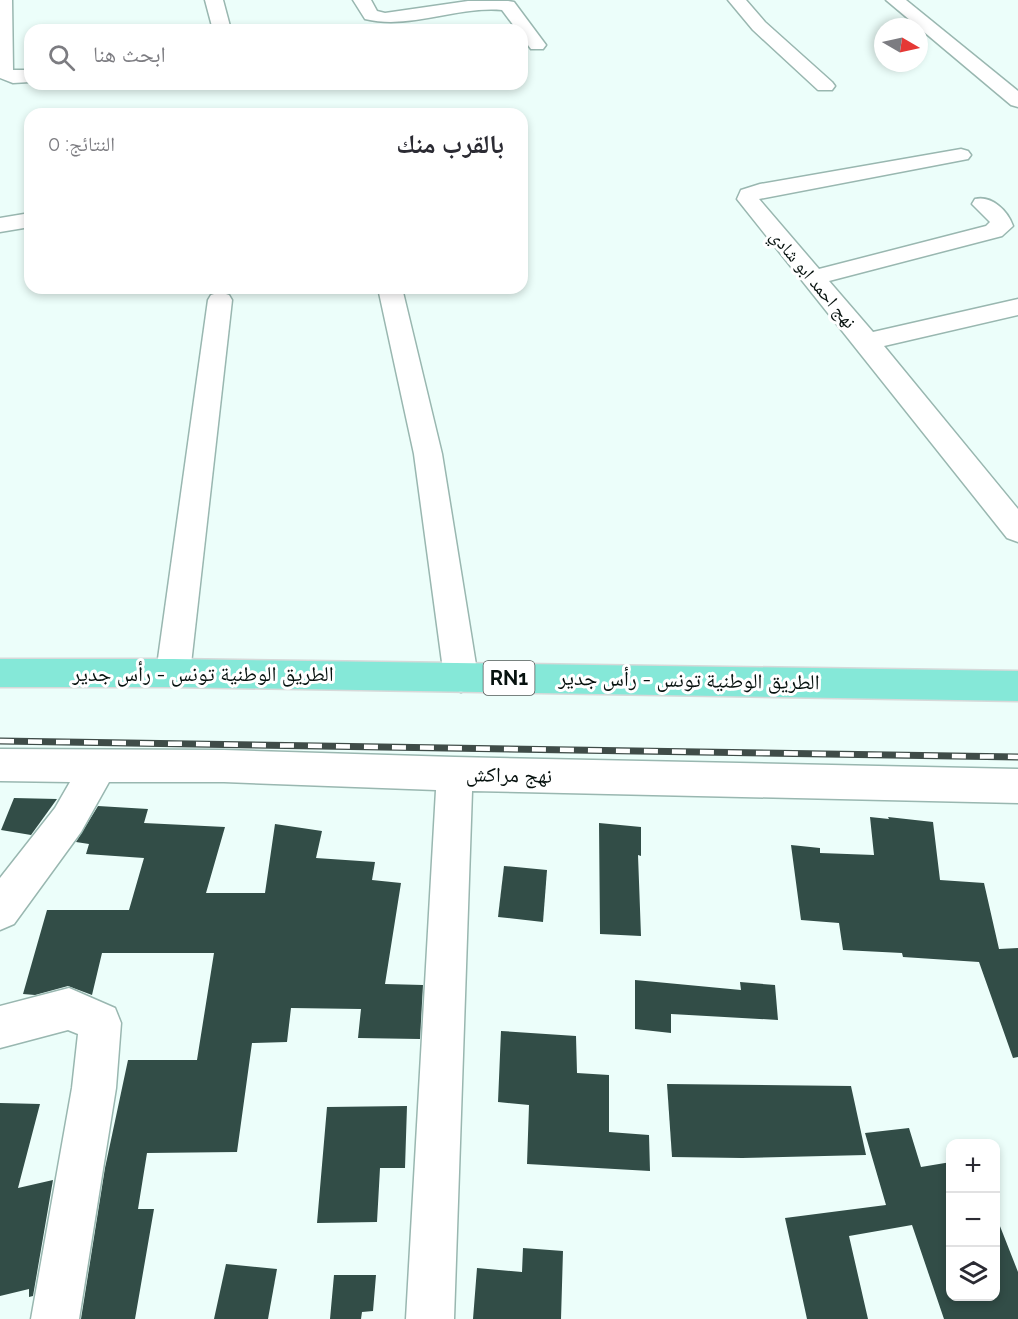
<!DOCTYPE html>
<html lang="ar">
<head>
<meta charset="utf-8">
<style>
	:root { --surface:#fff; --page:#f2f2f3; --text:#2b2b33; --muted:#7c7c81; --line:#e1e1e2 }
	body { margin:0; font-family:Raleway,"Noto Naskh Arabic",sans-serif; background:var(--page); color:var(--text); direction:rtl }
	.controls { position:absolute; right:18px; bottom:18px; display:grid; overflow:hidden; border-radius:12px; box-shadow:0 3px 9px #0003 }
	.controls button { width:54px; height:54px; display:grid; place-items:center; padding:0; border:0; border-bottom:2px solid var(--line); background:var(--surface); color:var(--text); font:30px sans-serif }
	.compass { position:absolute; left:874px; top:18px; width:54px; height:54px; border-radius:50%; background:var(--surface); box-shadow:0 3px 9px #0003; rotate:99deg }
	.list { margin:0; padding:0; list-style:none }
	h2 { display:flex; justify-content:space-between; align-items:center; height:78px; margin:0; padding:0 24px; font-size:26px }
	h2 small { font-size:20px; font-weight:400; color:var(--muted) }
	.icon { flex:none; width:33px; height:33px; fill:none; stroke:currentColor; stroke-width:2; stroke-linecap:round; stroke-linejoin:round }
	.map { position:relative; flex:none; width:1018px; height:1319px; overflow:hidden; direction:ltr }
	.search { position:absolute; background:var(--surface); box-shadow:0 3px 9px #0003; left:24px; top:24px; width:504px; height:66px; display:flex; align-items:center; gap:15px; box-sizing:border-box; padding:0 21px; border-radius:18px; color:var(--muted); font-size:22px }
	.panel { position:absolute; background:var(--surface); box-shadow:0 3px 9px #0003; left:24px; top:108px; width:504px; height:186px; border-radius:18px; direction:rtl }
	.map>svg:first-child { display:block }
	.building { fill:#324d47 }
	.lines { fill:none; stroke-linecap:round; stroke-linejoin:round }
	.minor-casing { stroke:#99b7b0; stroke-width:3 }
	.major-casing { stroke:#d7d9d9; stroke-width:3 }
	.minor { fill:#fff; fill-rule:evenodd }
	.major { fill:#85e8d8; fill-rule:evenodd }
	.rail-casing { stroke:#3f4c48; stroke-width:7 }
	.rail { stroke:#fff; stroke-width:4.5; stroke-dasharray:14; stroke-linecap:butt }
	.labels { text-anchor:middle; stroke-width:6; stroke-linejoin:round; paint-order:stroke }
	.far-street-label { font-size:18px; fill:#07120f; stroke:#fff }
	.shield { fill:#fff; stroke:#515957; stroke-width:1.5 }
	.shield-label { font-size:20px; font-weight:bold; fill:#07120f }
	.street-label { font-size:21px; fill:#07120f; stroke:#fff }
</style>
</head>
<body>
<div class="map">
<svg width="1018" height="1319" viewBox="0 0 1018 1319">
	<rect width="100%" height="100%" fill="#ecfefa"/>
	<!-- building -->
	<g class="building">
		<path d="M 14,798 L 57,799 L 31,835 L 1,830 Z"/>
		<path d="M 98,806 L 148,809 L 144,823 L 225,827 L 206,893 L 265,893 L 275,824 L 322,831 L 316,858 L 375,862 L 372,880 L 401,883 L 385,984 L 423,985 L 420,1039 L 358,1038 L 361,1009 L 291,1008 L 287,1042 L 252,1043 L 237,1152 L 147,1153 L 138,1209 L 154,1209 L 135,1319 L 81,1319 L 105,1168 L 128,1060 L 197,1060 L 214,953 L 102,953 L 92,995 L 68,986 L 35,995 L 23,994 L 47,910 L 129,910 L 144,858 L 86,854 L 89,844 L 76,842 Z"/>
		<path d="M 870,817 L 889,819 L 888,817 L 933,822 L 940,880 L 984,883 L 999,949 L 1018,948 L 1018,1057 L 1013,1058 L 979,962 L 903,957 L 902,953 L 843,950 L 839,923 L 801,920 L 791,845 L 820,848 L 820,853 L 874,855 Z"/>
		<path d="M 599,823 L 641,827 L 641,856 L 638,855 L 641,936 L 600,934 Z"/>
		<path d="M 504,866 L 547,870 L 543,922 L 498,917 Z"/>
		<path d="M 635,980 L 741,990 L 740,982 L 775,985 L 778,1020 L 671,1014 L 671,1033 L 635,1029 Z"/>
		<path d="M 501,1031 L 576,1036 L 577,1073 L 609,1075 L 609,1132 L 649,1135 L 650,1171 L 527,1164 L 529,1105 L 498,1102 Z"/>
		<path d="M 667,1084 L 851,1086 L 866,1155 L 742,1158 L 672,1157 Z"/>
		<path d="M 0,1103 L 40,1104 L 18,1188 L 53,1180 L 33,1296 L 29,1297 L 29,1289 L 0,1296 Z"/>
		<path d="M 407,1106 L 405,1168 L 380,1168 L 377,1222 L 317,1223 L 327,1107 Z"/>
		<path d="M 909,1128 L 921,1167 L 951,1162 L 951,1296 L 996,1296 L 996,1216 L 1018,1272 L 1018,1319 L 944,1319 L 912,1225 L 849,1236 L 868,1319 L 807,1319 L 785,1218 L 886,1205 L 865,1133 Z"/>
		<path d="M 523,1248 L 563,1251 L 561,1319 L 473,1319 L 477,1268 L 522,1272 Z"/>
		<path d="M 226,1264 L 277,1269 L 268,1319 L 214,1319 Z"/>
		<path d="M 334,1275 L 376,1275 L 373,1311 L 362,1312 L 361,1319 L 330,1319 Z"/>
	</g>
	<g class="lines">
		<!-- minor casing -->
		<g class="minor-casing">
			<g id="minor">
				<path d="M 0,0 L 12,0 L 13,70 L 30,70 L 30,82 L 13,83 L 0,78 Z"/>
				<path d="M 205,0 L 223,0 L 231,30 L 213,30 Z"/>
				<path d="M 353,0 L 371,0 L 377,11 L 385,13 L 468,1 L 508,1 L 514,2 L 546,45 L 543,49 L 531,49 L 522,37 L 522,30 L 517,30 L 502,10 C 456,6 410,30 365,19 Z"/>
				<path d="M 728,0 L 746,0 L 765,22 L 832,82 L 835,86 L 832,90 L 818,90 L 753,30 Z"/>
				<path d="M 886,0 L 906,0 L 1018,91 L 1018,107 L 1011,105 Z"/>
				<path d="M 961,149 L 968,151 L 971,155 L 968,159 L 759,199 L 819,269 L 986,226 L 990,222 L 972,204 L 975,199 C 992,195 1008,211 1013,226 L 1002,236 L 829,281 L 873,332 L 1018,299 L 1018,315 L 884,346 L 1018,509 L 1018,542 L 1007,538 L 737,199 L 741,190 L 760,184 Z"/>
				<path d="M 30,213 L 30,227 L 0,232 L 0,218 Z"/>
				<path d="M 378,288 L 402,288 L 442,454 L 478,677 L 473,687 L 461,692 L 449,687 L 444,677 L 414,454 Z"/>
				<path d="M 220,292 L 229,295 L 232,300 L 190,673 L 185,683 L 173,687 L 161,683 L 156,673 L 208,300 L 211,295 Z"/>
				<path d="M 0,749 L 224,750 L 455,757 L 1018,769 L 1018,803 L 472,791 L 454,1319 L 406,1319 L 436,790 L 224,782 L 109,782 L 81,832 L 14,924 L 0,930 L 0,878 L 55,808 L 70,782 L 0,781 Z"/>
				<path d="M 69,988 L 115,1008 L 121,1023 L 116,1088 L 79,1319 L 31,1319 L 72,1088 L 78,1034 L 68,1030 L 0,1048 L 0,1006 Z"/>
			</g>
		</g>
		<!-- major casing -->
		<g class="major-casing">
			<path id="major" d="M 0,659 L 173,659 L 1018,671 L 1018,701 L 173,687 L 0,687 Z"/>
		</g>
		<!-- minor -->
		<use href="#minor" class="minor"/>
		<!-- major -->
		<use href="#major" class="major"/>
		<!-- rail casing -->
		<g class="rail-casing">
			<path id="rail" d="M 0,741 L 1018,757"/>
		</g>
		<!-- rail -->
		<use href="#rail" class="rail"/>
	</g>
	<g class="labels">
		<!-- far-street labels -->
		<g class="far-street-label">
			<text transform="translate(813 279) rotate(50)" y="6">نهج احمد ابو شادي</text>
		</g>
		<!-- shield labels -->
		<rect class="shield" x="483.5" y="661" width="51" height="34" rx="4.5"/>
		<g class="shield-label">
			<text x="509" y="685">RN1</text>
		</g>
		<!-- street labels -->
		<g class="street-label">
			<text x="203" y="681">الطريق الوطنية تونس - رأس جدير</text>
			<text transform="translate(689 680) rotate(1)" y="7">الطريق الوطنية تونس - رأس جدير</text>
			<text transform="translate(509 775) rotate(1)" y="7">نهج مراكش</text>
		</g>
	</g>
</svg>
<div class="controls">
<button>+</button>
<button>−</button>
<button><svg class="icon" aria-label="layers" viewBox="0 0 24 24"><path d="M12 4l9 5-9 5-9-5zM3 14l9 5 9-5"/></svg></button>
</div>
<svg class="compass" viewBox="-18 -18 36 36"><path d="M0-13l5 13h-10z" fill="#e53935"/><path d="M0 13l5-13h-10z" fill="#7c7c81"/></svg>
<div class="search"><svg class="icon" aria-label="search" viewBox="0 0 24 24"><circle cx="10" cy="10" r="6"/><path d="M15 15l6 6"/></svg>ابحث هنا</div>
<section class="panel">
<h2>بالقرب منك<small>النتائج: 0</small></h2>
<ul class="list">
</ul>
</section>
</div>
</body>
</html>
